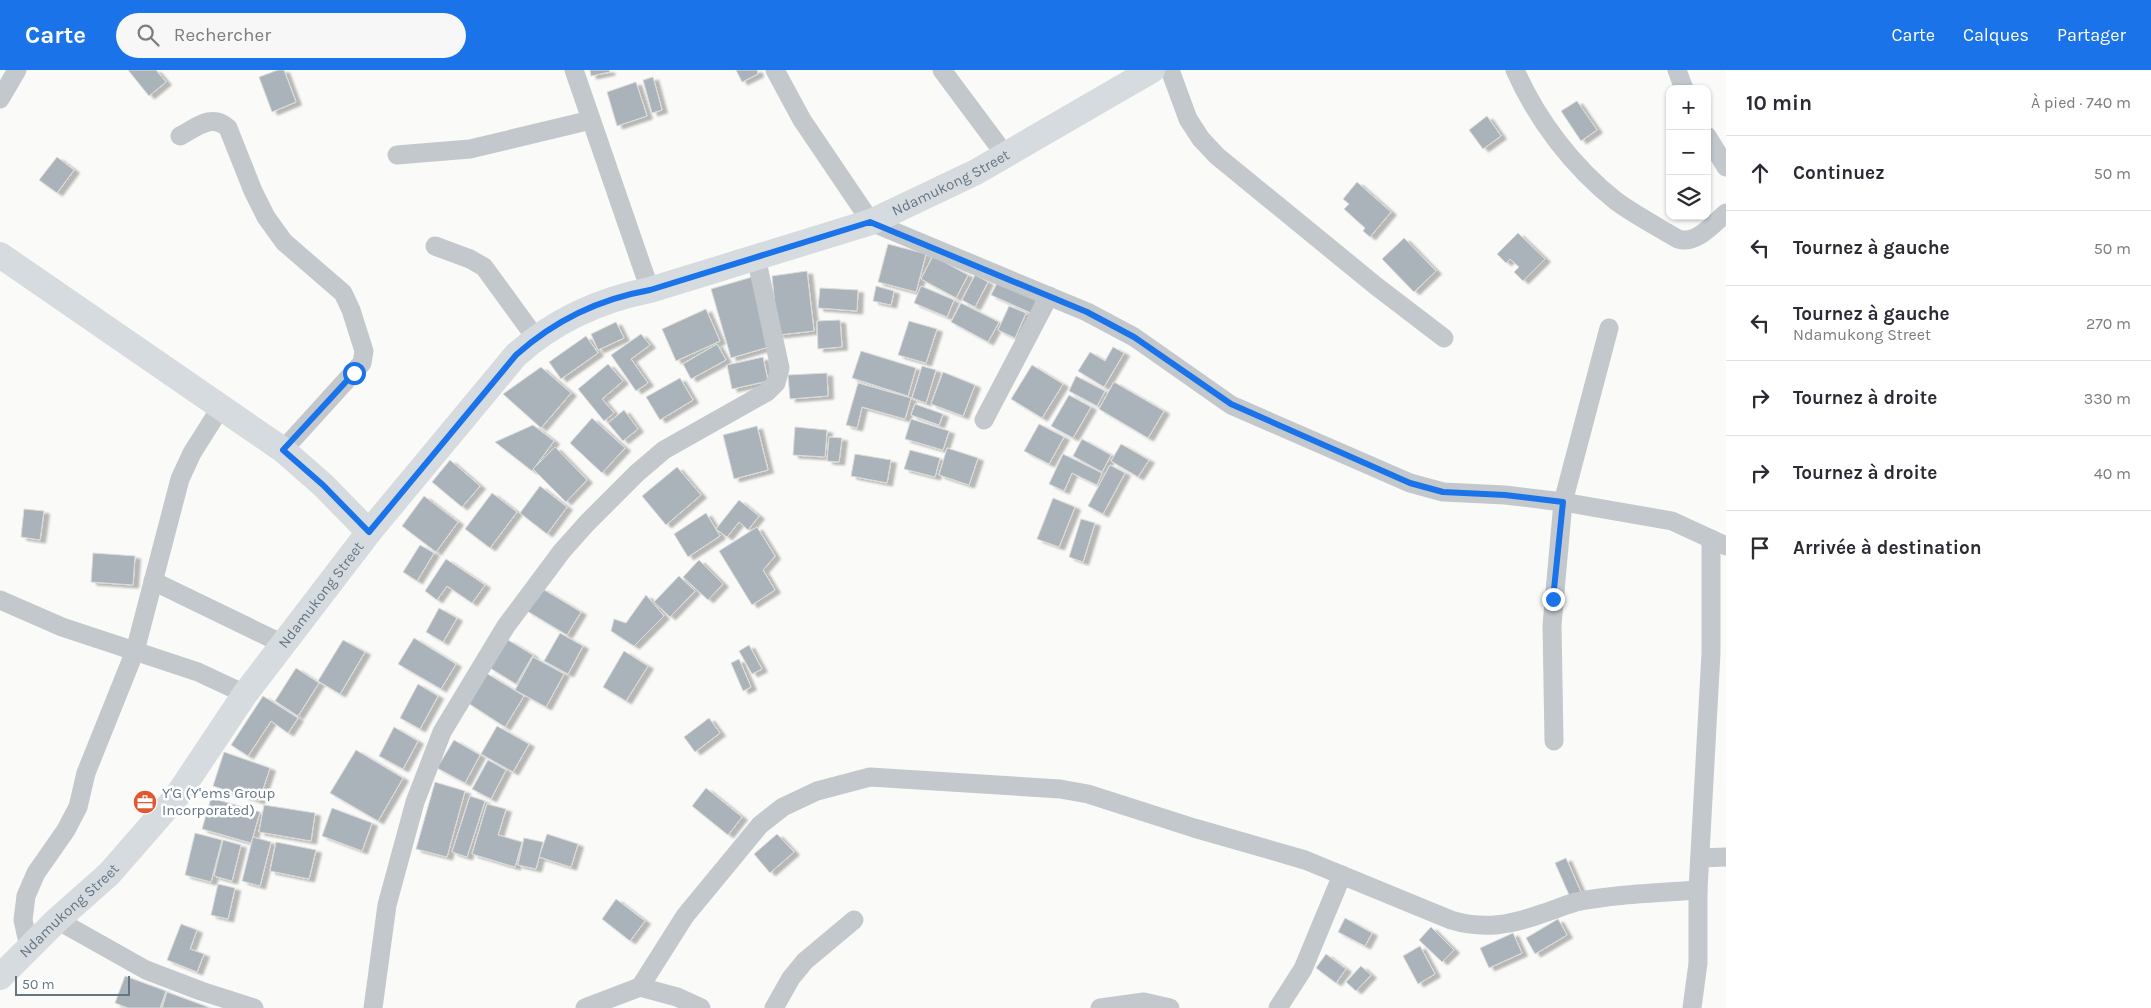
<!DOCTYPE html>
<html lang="fr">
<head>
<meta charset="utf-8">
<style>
	:root { --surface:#fff; --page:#f7f7f7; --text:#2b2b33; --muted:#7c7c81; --line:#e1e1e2; --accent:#1a73e8 }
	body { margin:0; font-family:Karla,sans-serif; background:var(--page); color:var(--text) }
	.controls { position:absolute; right:15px; top:15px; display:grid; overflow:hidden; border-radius:10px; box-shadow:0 1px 4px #0004 }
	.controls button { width:45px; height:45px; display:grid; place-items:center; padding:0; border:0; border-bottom:1px solid var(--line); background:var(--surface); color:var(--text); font:25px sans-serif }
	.scale { position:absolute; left:15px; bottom:12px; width:115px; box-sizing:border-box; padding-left:5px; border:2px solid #657683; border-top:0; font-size:14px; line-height:18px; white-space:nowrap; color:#657683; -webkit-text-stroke:4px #fff; paint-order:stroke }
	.stop { position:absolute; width:15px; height:15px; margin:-11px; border:4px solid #1a73e8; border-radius:50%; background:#fff }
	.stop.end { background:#1a73e8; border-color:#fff; box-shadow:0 1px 5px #0008 }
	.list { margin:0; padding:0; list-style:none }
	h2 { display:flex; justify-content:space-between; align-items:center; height:65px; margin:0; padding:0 20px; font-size:21px }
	h2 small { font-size:16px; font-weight:400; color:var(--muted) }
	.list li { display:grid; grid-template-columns:32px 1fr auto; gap:15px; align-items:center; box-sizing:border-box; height:75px; padding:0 20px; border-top:1px solid var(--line) }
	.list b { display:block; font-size:19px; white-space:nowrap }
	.list p { margin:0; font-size:16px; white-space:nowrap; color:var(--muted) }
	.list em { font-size:16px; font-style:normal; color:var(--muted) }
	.icon { flex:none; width:28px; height:28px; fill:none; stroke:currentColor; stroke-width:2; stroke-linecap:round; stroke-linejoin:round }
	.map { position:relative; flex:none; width:1726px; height:938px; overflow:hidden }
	header { display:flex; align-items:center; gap:30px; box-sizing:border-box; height:70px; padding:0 25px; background:var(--accent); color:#fff }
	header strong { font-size:24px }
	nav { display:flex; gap:28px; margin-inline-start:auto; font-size:18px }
	.search { width:350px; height:45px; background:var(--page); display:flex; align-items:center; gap:12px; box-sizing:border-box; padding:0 18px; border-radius:28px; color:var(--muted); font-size:19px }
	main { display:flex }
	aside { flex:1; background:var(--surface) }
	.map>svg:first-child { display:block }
	.building { fill:#aab3b9; stroke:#dcdcda; filter:url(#shadow) }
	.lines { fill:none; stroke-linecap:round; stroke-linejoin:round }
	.street { stroke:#c3c8cc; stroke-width:19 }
	.secondary { stroke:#d6dbdf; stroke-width:26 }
	.route { stroke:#1a73e8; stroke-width:6 }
	.labels { text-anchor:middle; stroke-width:5; stroke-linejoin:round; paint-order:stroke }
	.street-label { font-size:15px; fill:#657683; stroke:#fff }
	.poi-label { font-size:15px; fill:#657683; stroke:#fff; text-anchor:start }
</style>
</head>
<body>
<header>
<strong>Carte</strong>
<div class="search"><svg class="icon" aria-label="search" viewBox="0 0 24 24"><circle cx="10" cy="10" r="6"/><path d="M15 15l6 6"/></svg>Rechercher</div>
<nav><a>Carte</a><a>Calques</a><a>Partager</a></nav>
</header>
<main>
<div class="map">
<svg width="1726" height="938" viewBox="0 0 1726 938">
	<defs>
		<filter id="shadow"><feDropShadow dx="5.5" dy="3" stdDeviation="1" flood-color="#0004"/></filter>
	</defs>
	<rect width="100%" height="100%" fill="#fafaf8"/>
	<!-- building -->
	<g class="building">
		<path d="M 128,0 L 156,0 L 166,12 L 149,26 Z"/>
		<path d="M 278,0 L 284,0 L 296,32 L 272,42 L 259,7 Z"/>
		<path d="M 590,0 L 609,0 L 610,2 L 591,6 Z"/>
		<path d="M 736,0 L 757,0 L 758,4 L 742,12 Z"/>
		<path d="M 653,7 L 662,40 L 652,43 L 643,10 Z"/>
		<path d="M 636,12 L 647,46 L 617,56 L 607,22 Z"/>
		<path d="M 1577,31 L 1597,60 L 1581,71 L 1561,41 Z"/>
		<path d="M 1487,46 L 1501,66 L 1483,79 L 1469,60 Z"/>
		<path d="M 57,87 L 74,100 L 57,123 L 39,110 Z"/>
		<path d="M 1357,112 L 1391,142 L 1370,167 L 1363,161 L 1365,158 L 1344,139 L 1349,134 L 1343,129 Z"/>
		<path d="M 1518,163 L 1545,189 L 1523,211 L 1514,202 L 1519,197 L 1510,189 L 1506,193 L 1497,184 Z"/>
		<path d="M 1404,168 L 1436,201 L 1414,222 L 1382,189 Z"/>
		<path d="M 888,174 L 926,184 L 916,222 L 878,212 Z"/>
		<path d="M 933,186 L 968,205 L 956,228 L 921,209 Z"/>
		<path d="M 807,201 L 814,261 L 778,265 L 772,206 Z"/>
		<path d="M 975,205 L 988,212 L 975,237 L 962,230 Z"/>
		<path d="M 752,207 L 772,276 L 731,288 L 711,219 Z"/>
		<path d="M 998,211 L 1037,229 L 1031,243 L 991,225 Z"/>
		<path d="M 876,216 L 894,221 L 891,235 L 873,231 Z"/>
		<path d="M 921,216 L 954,230 L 947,247 L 914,233 Z"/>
		<path d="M 820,218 L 858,220 L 857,241 L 818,238 Z"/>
		<path d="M 961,233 L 999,252 L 988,272 L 951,252 Z"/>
		<path d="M 1009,236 L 1026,243 L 1015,268 L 998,260 Z"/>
		<path d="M 706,239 L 720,271 L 676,291 L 662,259 Z"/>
		<path d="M 840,250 L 842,277 L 818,279 L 817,251 Z"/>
		<path d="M 909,251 L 937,259 L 926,293 L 898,285 Z"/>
		<path d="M 616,252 L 624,268 L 598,280 L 591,264 Z"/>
		<path d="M 641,264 L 650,275 L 631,289 L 648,313 L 636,321 L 611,285 Z"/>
		<path d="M 586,266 L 598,283 L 561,309 L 549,292 Z"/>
		<path d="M 717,274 L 726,290 L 691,309 L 683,294 Z"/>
		<path d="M 1113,277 L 1124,283 L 1104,317 L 1078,301 L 1090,282 L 1105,291 Z"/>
		<path d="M 861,281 L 916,298 L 908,326 L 852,308 Z"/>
		<path d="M 763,287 L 768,311 L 732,319 L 727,295 Z"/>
		<path d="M 608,294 L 623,311 L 602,329 L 614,343 L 604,351 L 578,319 Z"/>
		<path d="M 1032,295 L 1063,314 L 1042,348 L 1011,329 Z"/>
		<path d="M 922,296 L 936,300 L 926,333 L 912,328 Z"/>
		<path d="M 541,297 L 571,323 L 541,358 L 503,324 Z"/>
		<path d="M 943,302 L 975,315 L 963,346 L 931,334 Z"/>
		<path d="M 827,303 L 828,326 L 790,329 L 788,305 Z"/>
		<path d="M 1076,306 L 1105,321 L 1097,336 L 1069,321 Z"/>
		<path d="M 680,308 L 693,330 L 660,350 L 646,327 Z"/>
		<path d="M 1114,312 L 1164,341 L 1148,368 L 1099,339 Z"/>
		<path d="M 858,313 L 911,328 L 905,349 L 862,337 L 857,358 L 846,355 Z"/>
		<path d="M 1069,325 L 1091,337 L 1073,368 L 1051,356 Z"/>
		<path d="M 915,334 L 943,344 L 939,355 L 911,345 Z"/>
		<path d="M 624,340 L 638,359 L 623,371 L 608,353 Z"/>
		<path d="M 592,348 L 625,378 L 602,403 L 570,373 Z"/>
		<path d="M 911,349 L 949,361 L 943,380 L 905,369 Z"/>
		<path d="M 1039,354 L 1064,367 L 1049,394 L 1024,381 Z"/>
		<path d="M 533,355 L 554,371 L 532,401 L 495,372 Z"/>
		<path d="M 757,356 L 768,400 L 734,409 L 723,365 Z"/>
		<path d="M 795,357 L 827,360 L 825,387 L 793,385 Z"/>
		<path d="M 829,367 L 842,368 L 839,392 L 827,391 Z"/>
		<path d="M 1082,369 L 1111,385 L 1102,402 L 1073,386 Z"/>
		<path d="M 1121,374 L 1149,390 L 1138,407 L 1111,391 Z"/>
		<path d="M 555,377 L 587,410 L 566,432 L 533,399 Z"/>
		<path d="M 947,378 L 978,388 L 969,415 L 939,405 Z"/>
		<path d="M 910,380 L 940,388 L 935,407 L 904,399 Z"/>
		<path d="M 855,384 L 891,390 L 887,413 L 851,406 Z"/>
		<path d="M 1063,384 L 1102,403 L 1097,415 L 1072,403 L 1064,421 L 1049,414 Z"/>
		<path d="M 450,390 L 480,416 L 462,437 L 432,412 Z"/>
		<path d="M 1110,395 L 1125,403 L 1103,444 L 1088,436 Z"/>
		<path d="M 677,397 L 701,425 L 666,455 L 642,426 Z"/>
		<path d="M 540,416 L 567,437 L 547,464 L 520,443 Z"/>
		<path d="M 492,423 L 517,442 L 490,478 L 465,459 Z"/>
		<path d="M 424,426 L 458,452 L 436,482 L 402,456 Z"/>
		<path d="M 1053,428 L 1075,437 L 1059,477 L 1037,469 Z"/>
		<path d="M 739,430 L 759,446 L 748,460 L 739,452 L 727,467 L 716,459 Z"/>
		<path d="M 24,439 L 44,441 L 40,470 L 21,467 Z"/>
		<path d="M 706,443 L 720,466 L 688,487 L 674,464 Z"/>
		<path d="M 1081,449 L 1095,453 L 1083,492 L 1069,487 Z"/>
		<path d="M 757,457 L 775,486 L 763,500 L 775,520 L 752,535 L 719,481 Z"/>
		<path d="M 420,475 L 434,483 L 417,511 L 403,502 Z"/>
		<path d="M 93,483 L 135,486 L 133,515 L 91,512 Z"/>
		<path d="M 446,489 L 485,515 L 472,533 L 447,516 L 437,530 L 425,521 Z"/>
		<path d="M 699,490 L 723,514 L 708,530 L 683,507 Z"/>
		<path d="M 679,506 L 695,521 L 670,547 L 654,532 Z"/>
		<path d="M 541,518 L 581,542 L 567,565 L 527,541 Z"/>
		<path d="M 646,525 L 664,546 L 634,576 L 611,561 L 614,549 L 626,553 Z"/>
		<path d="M 439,538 L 457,548 L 443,572 L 426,562 Z"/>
		<path d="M 560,563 L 583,576 L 568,604 L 544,591 Z"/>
		<path d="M 414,568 L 456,594 L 441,619 L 398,594 Z"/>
		<path d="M 343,570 L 365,582 L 340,624 L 318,611 Z"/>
		<path d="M 508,570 L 533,585 L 516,614 L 490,598 Z"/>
		<path d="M 749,575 L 762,599 L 752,604 L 739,581 Z"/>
		<path d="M 624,581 L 648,596 L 626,631 L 603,617 Z"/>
		<path d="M 533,587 L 564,604 L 546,637 L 515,620 Z"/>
		<path d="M 739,589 L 751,617 L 743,621 L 731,593 Z"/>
		<path d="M 296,598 L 319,613 L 298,646 L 275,631 Z"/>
		<path d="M 486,603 L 524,626 L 505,657 L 468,633 Z"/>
		<path d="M 418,614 L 438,626 L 420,659 L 400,648 Z"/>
		<path d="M 263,626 L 298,648 L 288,663 L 271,651 L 248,686 L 231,675 Z"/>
		<path d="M 709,648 L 720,663 L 695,682 L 684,667 Z"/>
		<path d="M 497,656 L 529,674 L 513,702 L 481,684 Z"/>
		<path d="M 394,657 L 418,671 L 403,699 L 379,686 Z"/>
		<path d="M 454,670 L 480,685 L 465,713 L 437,698 Z"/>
		<path d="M 356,680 L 403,708 L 378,751 L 330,723 Z"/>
		<path d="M 224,682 L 270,698 L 259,731 L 213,716 Z"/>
		<path d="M 488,690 L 506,700 L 491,729 L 472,719 Z"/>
		<path d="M 435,712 L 465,721 L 447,787 L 416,779 Z"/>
		<path d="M 706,718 L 742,747 L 728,765 L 692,736 Z"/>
		<path d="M 470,726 L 485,731 L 467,787 L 452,782 Z"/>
		<path d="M 211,728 L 260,742 L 251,773 L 202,759 Z"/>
		<path d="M 487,734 L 506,739 L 498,765 L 522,772 L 515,797 L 472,784 Z"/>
		<path d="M 264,735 L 315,743 L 311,771 L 259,762 Z"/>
		<path d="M 332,738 L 372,753 L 362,781 L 322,766 Z"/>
		<path d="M 195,763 L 222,770 L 211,812 L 185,805 Z"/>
		<path d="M 547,764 L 578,774 L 571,797 L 539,787 Z"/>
		<path d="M 777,764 L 794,782 L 770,803 L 754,784 Z"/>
		<path d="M 253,767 L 271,772 L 260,816 L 242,811 Z"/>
		<path d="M 524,768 L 543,772 L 536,799 L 518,795 Z"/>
		<path d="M 223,770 L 241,775 L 232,811 L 214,806 Z"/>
		<path d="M 276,772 L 316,780 L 309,809 L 270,801 Z"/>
		<path d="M 1566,788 L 1581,822 L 1570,827 L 1555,793 Z"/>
		<path d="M 218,814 L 235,818 L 228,849 L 211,845 Z"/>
		<path d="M 616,829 L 645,851 L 630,871 L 602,849 Z"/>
		<path d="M 1345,848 L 1372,863 L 1365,876 L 1338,862 Z"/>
		<path d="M 1558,849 L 1567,865 L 1535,884 L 1526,868 Z"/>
		<path d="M 181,854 L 197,860 L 190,879 L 204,884 L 197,902 L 167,890 Z"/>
		<path d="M 1431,857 L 1454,880 L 1442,892 L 1419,870 Z"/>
		<path d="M 1513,863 L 1522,883 L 1489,898 L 1480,878 Z"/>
		<path d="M 1420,876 L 1435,904 L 1418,914 L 1403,886 Z"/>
		<path d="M 1326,884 L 1346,899 L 1336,913 L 1316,898 Z"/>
		<path d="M 1361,896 L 1371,905 L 1356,921 L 1346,912 Z"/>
		<path d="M 125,906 L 166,921 L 160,938 L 128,938 L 115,933 Z"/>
		<path d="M 167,922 L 208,937 L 208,938 L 162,938 Z"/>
	</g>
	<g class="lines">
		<!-- street -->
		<g class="street">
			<path d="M 574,0 L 650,220"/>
			<path d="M 775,0 L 802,50 L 871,152 L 1087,242 L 1134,267 L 1231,335 L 1410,413 L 1443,422 L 1505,425 L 1563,432 L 1672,451 L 1726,476"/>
			<path d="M 942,0 L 1006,86"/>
			<path d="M 1170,0 L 1188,49 L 1201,69 L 1217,86 L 1376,216 L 1444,268"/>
			<path d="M 1515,0 C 1537,50 1573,97 1616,131 C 1635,145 1658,157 1678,169 C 1696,175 1713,154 1726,143"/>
			<path d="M 1677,0 L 1684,19"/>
			<path d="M 0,29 L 17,0"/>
			<path d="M 180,66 C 197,57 212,43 228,58 L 253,121 L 266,147 L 284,172 L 343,223 L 351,240 L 364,281 L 362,293 L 283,380"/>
			<path d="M 1707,66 L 1726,97"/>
			<path d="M 397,85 L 470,79 L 591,50"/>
			<path d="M 435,176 L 470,189 L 484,197 L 535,267"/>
			<path d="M 984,350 L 1049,226"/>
			<path d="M 153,511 L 283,574"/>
			<path d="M 0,530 L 62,557 L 198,602 L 245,624"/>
			<path d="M 1554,671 L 1552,555 L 1563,432 L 1609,258"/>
			<path d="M 1700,788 L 1726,787"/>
			<path d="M 57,850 L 146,900 L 201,921 L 254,938"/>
			<path d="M 29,877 L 23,850 L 26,826 L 36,803 L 66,760 L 78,737 L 86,703 L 135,581 L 180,409 L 192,383 L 221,337"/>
			<path d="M 640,917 L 685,846 L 760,755 L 783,737 L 817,721 L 870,707 L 1060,719 L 1088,724 L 1194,758 L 1305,790 L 1451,850 C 1484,860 1511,855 1544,843 C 1554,840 1565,835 1576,832 C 1616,824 1657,823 1698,820"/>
			<path d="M 373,938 L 387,835 L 415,732 L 442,662 L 506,556 L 562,481 L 587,453 L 637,403 L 664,380 L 767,322 L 776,313 L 780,298 L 756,187"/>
			<path d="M 585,938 L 640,917 L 677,927 L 701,938"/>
			<path d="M 774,938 L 791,908 L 805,891 L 854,850"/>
			<path d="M 1100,938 L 1144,932 L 1170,938"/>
			<path d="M 1278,938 L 1303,899 L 1342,805"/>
			<path d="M 1692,938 L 1698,893 L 1698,820 L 1711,583 L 1711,469"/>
		</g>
		<!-- secondary -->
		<g class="secondary">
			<path d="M 0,185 L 283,380 L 323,415 L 369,462"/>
			<path id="s1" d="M 0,907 L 57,850 L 109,804 L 177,726 L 245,624 L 369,462 L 516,285 C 555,250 599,230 650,220 L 871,152 L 976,102 L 1152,0"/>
		</g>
	</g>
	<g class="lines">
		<!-- route -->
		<path class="route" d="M 354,303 L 283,380 L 323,415 L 369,462 L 516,285 C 555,250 599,229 650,220 L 870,152 L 1087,242 L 1134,267 L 1231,334 L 1410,413 L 1443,422 L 1505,425 L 1563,432 L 1553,529"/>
	</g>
	<!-- icons -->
	<defs>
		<g id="office-disc" transform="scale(1.25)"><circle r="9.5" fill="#e4572e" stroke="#fff"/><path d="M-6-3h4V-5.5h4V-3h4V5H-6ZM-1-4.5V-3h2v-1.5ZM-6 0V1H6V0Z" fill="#fff"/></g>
	</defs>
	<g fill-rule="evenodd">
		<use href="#office-disc" x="145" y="732"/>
	</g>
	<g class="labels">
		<!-- street labels -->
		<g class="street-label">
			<text dy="5" stroke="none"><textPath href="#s1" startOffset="1281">Ndamukong Street</textPath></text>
			<text dy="5" stroke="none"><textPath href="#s1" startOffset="501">Ndamukong Street</textPath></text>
			<text dy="5" stroke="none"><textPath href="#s1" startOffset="96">Ndamukong Street</textPath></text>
		</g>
		<!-- poi labels -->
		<g class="poi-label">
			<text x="162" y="728">Y'G (Y'ems Group<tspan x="162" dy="17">Incorporated)</tspan></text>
		</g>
	</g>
</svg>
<div class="controls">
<button>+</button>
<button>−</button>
<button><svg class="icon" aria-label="layers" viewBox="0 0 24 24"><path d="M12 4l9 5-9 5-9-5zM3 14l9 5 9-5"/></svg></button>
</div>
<div class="scale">50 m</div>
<div class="stop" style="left:354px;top:303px"></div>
<div class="stop end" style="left:1553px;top:529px"></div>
</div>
<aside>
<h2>10 min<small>À pied · 740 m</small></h2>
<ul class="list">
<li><svg class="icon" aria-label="ahead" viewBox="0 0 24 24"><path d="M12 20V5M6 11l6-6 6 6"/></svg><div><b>Continuez</b></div><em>50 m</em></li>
<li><svg class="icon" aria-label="left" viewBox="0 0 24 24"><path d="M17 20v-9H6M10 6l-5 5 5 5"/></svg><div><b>Tournez à gauche</b></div><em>50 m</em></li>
<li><svg class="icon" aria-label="left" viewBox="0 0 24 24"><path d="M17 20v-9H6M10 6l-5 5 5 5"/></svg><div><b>Tournez à gauche</b><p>Ndamukong Street</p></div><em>270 m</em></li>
<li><svg class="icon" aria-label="right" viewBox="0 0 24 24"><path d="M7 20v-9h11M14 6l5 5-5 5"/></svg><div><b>Tournez à droite</b></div><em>330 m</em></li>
<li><svg class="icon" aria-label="right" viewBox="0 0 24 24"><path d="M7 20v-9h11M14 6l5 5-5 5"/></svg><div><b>Tournez à droite</b></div><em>40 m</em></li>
<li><svg class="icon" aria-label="arrive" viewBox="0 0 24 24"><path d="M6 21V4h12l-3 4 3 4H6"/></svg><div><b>Arrivée à destination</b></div></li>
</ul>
</aside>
</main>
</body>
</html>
